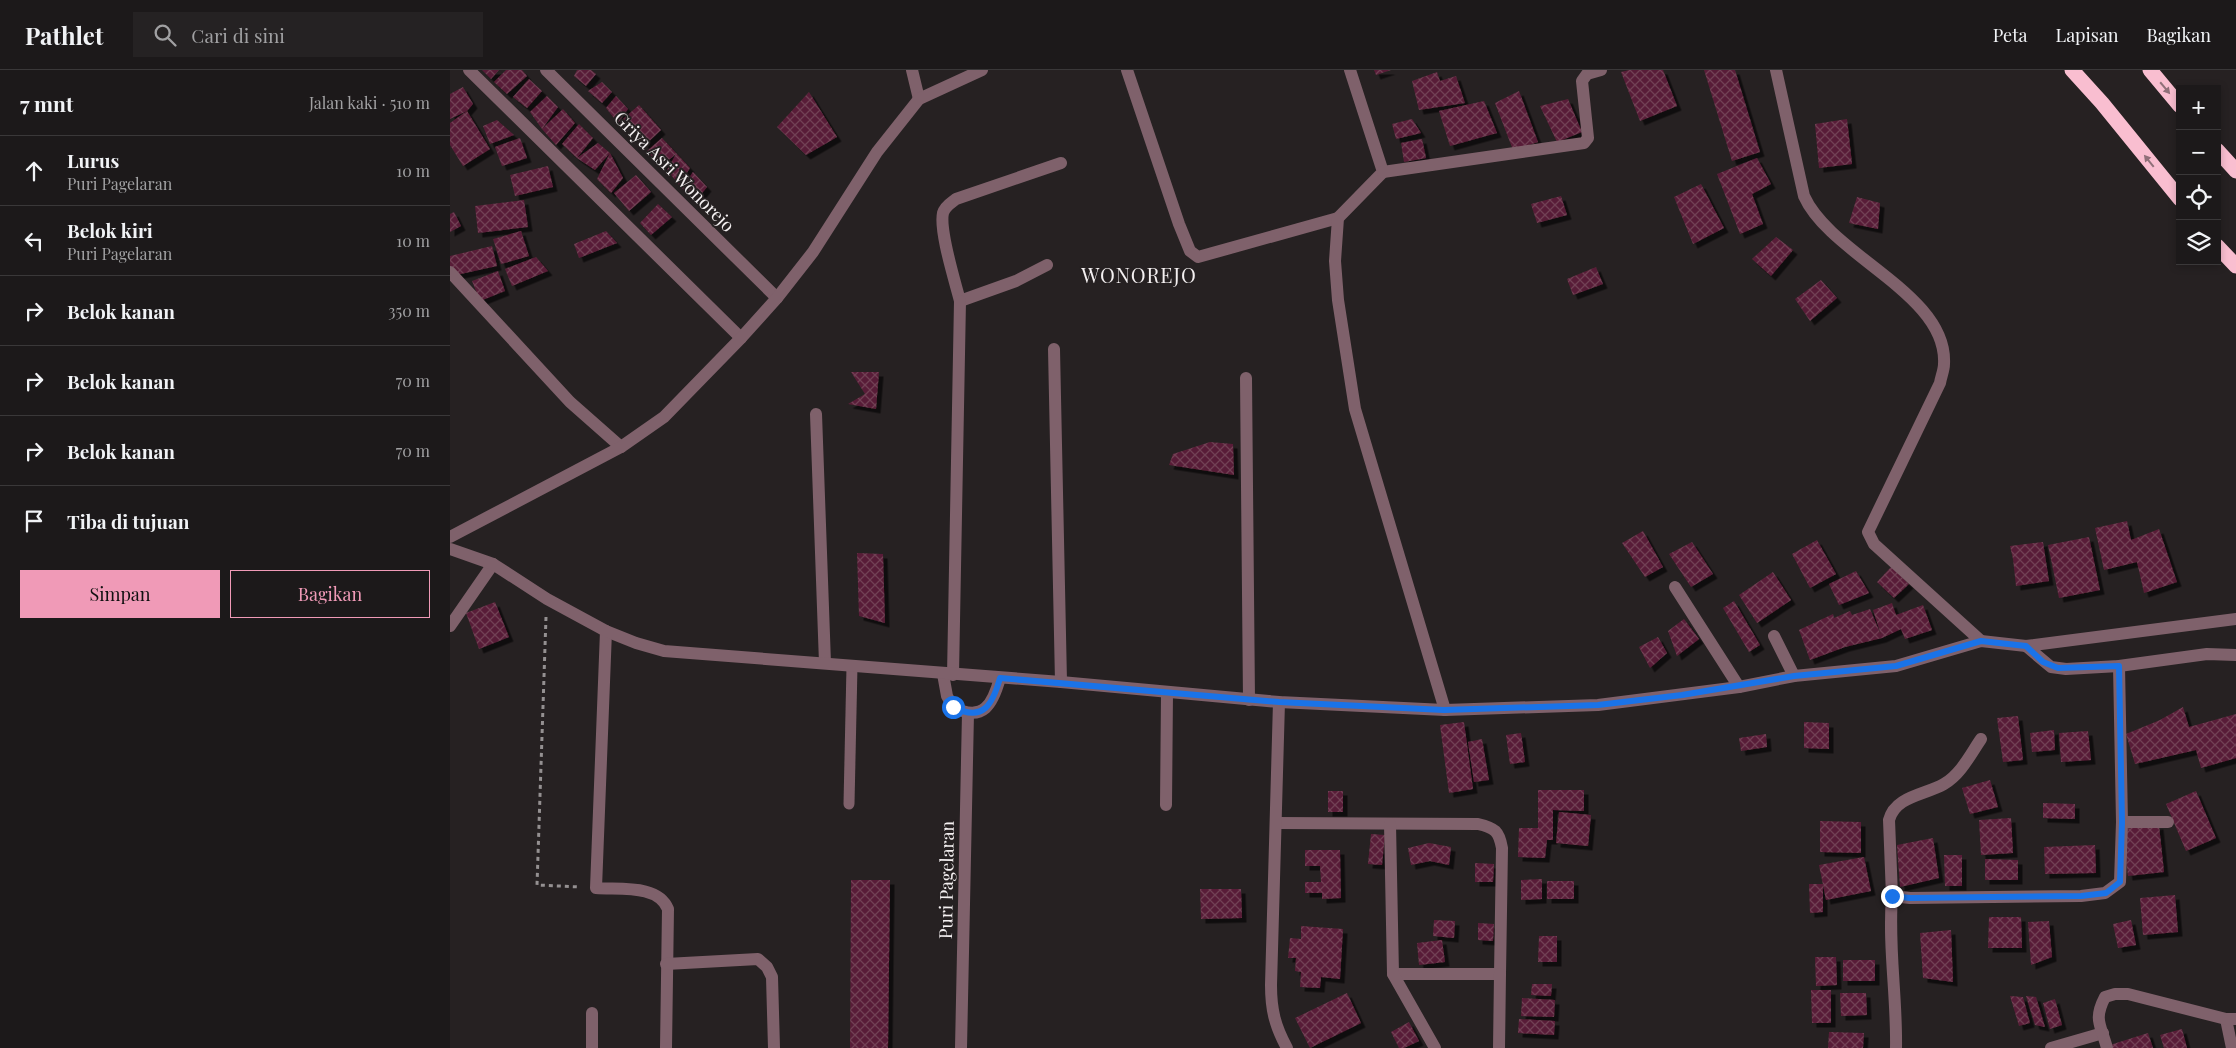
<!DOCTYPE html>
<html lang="id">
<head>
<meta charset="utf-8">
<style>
	:root { --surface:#1c191a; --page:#252223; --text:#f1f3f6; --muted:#a0a0a2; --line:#3a3839; --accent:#f09ab7 }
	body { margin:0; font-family:"Playfair Display",serif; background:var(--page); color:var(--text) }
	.controls { position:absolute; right:15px; top:15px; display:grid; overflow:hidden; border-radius:0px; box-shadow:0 2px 8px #0003 }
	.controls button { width:45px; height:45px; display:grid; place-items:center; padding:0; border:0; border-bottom:1px solid var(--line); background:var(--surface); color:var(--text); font:25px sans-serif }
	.stop { position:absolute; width:15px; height:15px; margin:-11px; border:4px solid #1a73e8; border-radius:50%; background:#fff }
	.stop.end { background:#1a73e8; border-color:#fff; box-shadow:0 1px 5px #0008 }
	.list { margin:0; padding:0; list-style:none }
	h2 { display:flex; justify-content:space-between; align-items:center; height:65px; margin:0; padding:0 20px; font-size:21px }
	h2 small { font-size:16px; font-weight:400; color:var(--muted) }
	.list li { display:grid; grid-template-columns:32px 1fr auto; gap:15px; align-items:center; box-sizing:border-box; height:70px; padding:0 20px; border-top:1px solid var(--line) }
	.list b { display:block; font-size:19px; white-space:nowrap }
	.list p { margin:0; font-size:16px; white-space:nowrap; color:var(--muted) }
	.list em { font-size:16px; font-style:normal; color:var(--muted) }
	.actions { display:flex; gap:10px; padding:15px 20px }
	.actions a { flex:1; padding:11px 0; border:1px solid var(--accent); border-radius:0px; text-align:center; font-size:18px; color:var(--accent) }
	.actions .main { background:var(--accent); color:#111 }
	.icon { flex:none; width:28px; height:28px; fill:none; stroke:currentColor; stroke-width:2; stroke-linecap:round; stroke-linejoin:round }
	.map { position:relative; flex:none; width:1786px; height:978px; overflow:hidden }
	header { display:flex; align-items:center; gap:30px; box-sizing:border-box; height:70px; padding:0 25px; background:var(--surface); border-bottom:1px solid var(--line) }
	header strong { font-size:24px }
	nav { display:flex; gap:28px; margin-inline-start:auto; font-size:18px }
	.search { width:350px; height:45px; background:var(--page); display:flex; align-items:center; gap:12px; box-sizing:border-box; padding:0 18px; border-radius:0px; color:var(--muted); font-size:19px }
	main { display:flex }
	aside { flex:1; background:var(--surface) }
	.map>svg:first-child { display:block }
	.building { fill:url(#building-cross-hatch); filter:url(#shadow) }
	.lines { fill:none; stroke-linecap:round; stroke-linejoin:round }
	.path { stroke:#949091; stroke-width:3; stroke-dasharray:4 4; stroke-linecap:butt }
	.service { stroke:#7f616b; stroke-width:11 }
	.minor { stroke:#7f616b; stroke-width:12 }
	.tertiary { stroke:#7f616b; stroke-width:12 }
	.motorway { stroke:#f9bed0; stroke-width:15 }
	.oneway { fill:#907079 }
	.route { stroke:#1a73e8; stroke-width:6 }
	.labels { text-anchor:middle; stroke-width:4; stroke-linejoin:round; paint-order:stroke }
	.street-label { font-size:18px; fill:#f4f0f1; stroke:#262122 }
	.quarter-label { font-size:20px; letter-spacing:1px; fill:#f4f0f1; stroke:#262122 }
</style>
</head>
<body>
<header>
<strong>Pathlet</strong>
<div class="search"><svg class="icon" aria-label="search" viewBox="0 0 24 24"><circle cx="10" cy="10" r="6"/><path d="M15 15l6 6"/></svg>Cari di sini</div>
<nav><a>Peta</a><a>Lapisan</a><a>Bagikan</a></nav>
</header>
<main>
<aside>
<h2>7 mnt<small>Jalan kaki · 510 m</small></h2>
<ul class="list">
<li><svg class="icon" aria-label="ahead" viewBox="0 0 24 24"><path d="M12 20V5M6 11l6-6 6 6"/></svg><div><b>Lurus</b><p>Puri Pagelaran</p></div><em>10 m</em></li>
<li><svg class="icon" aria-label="left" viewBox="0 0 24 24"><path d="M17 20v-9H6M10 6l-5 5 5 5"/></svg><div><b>Belok kiri</b><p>Puri Pagelaran</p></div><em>10 m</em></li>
<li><svg class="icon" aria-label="right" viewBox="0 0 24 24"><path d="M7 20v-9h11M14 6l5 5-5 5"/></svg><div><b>Belok kanan</b></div><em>350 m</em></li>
<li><svg class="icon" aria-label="right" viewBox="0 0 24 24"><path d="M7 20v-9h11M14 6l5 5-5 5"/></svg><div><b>Belok kanan</b></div><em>70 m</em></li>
<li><svg class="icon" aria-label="right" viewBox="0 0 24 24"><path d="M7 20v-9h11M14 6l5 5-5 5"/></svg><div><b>Belok kanan</b></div><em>70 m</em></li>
<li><svg class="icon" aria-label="arrive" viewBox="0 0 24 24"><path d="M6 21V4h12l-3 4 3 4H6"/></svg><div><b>Tiba di tujuan</b></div></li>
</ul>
<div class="actions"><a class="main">Simpan</a><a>Bagikan</a></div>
</aside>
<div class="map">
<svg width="1786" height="978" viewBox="0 0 1786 978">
	<defs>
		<pattern id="building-cross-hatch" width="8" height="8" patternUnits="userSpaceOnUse" patternTransform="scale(1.25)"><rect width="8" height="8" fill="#591f37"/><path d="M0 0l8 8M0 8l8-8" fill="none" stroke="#714054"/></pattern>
		<filter id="shadow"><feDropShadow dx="4.5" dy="4.5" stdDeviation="0" flood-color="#0009"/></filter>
	</defs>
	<rect width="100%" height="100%" fill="#262122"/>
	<!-- building -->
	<g class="building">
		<path d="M 32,0 L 49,0 L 41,9 Z"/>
		<path d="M 56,0 L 72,0 L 77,6 L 57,24 L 44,12 Z"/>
		<path d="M 127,0 L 141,0 L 146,4 L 136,16 L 124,6 Z"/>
		<path d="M 924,0 L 941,0 L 926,5 Z"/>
		<path d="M 1179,0 L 1213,0 L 1227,36 L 1190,51 L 1171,2 Z"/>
		<path d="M 1254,0 L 1285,0 L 1310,82 L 1282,91 Z"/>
		<path d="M 987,2 L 990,11 L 1006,6 L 1015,33 L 969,40 L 962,11 Z"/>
		<path d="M 79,9 L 92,21 L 77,38 L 63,27 Z"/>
		<path d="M 152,12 L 162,22 L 152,33 L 138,21 Z"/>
		<path d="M 13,17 L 23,34 L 17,41 L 0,49 L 0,24 Z"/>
		<path d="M 1069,21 L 1088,72 L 1063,80 L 1045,33 Z"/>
		<path d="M 359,22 L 387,67 L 356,85 L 327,57 Z"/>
		<path d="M 97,26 L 108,37 L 92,59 L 113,39 L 125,53 L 106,75 L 92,59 L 80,42 Z"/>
		<path d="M 166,26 L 178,39 L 168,53 L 156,38 Z"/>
		<path d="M 1118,29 L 1132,62 L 1107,72 L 1090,36 Z"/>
		<path d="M 1034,31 L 1047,63 L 1000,76 L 989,41 Z"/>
		<path d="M 189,35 L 211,60 L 195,75 L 173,49 Z"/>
		<path d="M 17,41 L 40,79 L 13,96 L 0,75 L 0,53 Z"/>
		<path d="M 962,49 L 971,63 L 946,69 L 942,54 Z"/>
		<path d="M 1397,49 L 1402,94 L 1369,98 L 1365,54 Z"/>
		<path d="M 47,50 L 64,65 L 40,74 L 33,56 Z"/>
		<path d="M 129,54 L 143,68 L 127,88 L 148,73 L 160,83 L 173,108 L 161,123 L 147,109 L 160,83 L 145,100 L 127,88 L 112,74 Z"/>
		<path d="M 70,68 L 77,88 L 52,96 L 45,77 Z"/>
		<path d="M 212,68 L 240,98 L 229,115 L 217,100 L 226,84 L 210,97 L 197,81 Z"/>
		<path d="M 972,69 L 976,88 L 954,92 L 951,73 Z"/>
		<path d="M 1307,88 L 1321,114 L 1302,124 L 1313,154 L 1290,164 L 1267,104 Z"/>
		<path d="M 98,96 L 103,117 L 65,126 L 60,105 Z"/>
		<path d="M 243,102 L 257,117 L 245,132 L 232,118 Z"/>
		<path d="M 186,105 L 201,122 L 179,141 L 164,123 Z"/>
		<path d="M 1251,114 L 1274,158 L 1243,174 L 1224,127 Z"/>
		<path d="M 1111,126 L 1117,145 L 1087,153 L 1081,134 Z"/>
		<path d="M 1407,127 L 1430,133 L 1428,159 L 1399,153 Z"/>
		<path d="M 74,130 L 78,157 L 28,163 L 25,136 Z"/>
		<path d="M 208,134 L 222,147 L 201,165 L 190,153 Z"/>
		<path d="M 4,142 L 11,156 L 0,162 L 0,144 Z"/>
		<path d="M 71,161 L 79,186 L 51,194 L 43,169 Z"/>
		<path d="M 156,161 L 167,173 L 129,188 L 124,174 Z"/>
		<path d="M 1326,167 L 1343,180 L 1321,206 L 1302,189 Z"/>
		<path d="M 42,176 L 47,196 L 6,205 L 0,197 L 0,186 Z"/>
		<path d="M 86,187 L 98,201 L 62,216 L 55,199 Z"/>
		<path d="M 1146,197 L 1153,214 L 1123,225 L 1117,209 Z"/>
		<path d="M 48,201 L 55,221 L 30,231 L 22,211 Z"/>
		<path d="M 1371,210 L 1387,228 L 1360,251 L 1345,229 Z"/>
		<path d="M 401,302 L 429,302 L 426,339 L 398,334 L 415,324 Z"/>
		<path d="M 760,372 L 783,374 L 784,405 L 719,395 L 723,384 Z"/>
		<path d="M 1677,451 L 1681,470 L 1709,459 L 1727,512 L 1694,523 L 1687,492 L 1654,500 L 1645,458 Z"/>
		<path d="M 1193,461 L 1213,497 L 1195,507 L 1172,473 Z"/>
		<path d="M 1639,467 L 1650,520 L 1609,528 L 1598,475 Z"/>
		<path d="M 1367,470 L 1386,504 L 1360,518 L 1342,484 Z"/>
		<path d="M 1242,472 L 1263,504 L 1241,517 L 1219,484 Z"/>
		<path d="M 1593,472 L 1599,511 L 1566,516 L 1563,489 L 1560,476 Z"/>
		<path d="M 407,483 L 433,484 L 435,553 L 409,546 Z"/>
		<path d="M 1441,497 L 1459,514 L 1444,528 L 1427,512 Z"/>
		<path d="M 1406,501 L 1419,523 L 1389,535 L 1379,514 Z"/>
		<path d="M 1323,502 L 1341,530 L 1307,553 L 1289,525 Z"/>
		<path d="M 1284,531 L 1310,575 L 1299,582 L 1273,538 Z"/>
		<path d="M 45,532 L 59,567 L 29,579 L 16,543 Z"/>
		<path d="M 1442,533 L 1446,545 L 1473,535 L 1482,560 L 1455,569 L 1451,559 L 1432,568 L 1395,577 L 1360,590 L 1349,560 L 1383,544 L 1384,548 L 1400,541 L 1402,545 L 1420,539 L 1431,565 L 1423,540 Z"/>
		<path d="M 1234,549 L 1249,569 L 1227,586 L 1218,561 Z"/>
		<path d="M 1208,567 L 1217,583 L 1200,598 L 1189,577 Z"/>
		<path d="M 1733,637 L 1739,657 L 1786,644 L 1786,688 L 1751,698 L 1746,680 L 1685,694 L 1676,664 L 1710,650 Z"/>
		<path d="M 1568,646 L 1573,690 L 1553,692 L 1547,648 Z"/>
		<path d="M 1014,652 L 1023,719 L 999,723 L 990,655 Z"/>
		<path d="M 1354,652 L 1379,653 L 1379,679 L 1354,678 Z"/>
		<path d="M 1604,660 L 1605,680 L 1582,682 L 1580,663 Z"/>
		<path d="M 1638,661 L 1641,690 L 1611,692 L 1609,663 Z"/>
		<path d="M 1071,663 L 1075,692 L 1060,694 L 1056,665 Z"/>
		<path d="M 1316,664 L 1317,677 L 1291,681 L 1289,668 Z"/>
		<path d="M 1032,669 L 1039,710 L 1024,712 L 1018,672 Z"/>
		<path d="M 1540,710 L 1548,737 L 1520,744 L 1512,718 Z"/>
		<path d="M 1088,720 L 1134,720 L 1134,741 L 1103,740 L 1103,770 L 1097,770 L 1095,788 L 1068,787 L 1069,758 L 1088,758 Z"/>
		<rect x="878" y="721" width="15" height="21"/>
		<path d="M 1746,721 L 1766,768 L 1736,781 L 1716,734 Z"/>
		<path d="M 1593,733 L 1625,734 L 1625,749 L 1593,748 Z"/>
		<path d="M 1109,742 L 1141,745 L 1138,776 L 1106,773 Z"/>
		<path d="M 1561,748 L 1563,783 L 1531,785 L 1529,750 Z"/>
		<path d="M 1370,751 L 1411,752 L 1411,783 L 1370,782 Z"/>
		<path d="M 1709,755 L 1714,802 L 1678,806 L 1672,759 Z"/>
		<path d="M 921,764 L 935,765 L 932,795 L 918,794 Z"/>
		<path d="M 1483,768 L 1489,808 L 1450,817 L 1447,775 Z"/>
		<path d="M 979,773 L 1001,777 L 999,795 L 980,791 L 961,795 L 958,778 Z"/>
		<path d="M 1645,775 L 1646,803 L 1595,804 L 1594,777 Z"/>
		<path d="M 855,780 L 890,780 L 891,828 L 872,829 L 872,823 L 855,823 L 855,812 L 871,812 L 870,796 L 855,796 Z"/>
		<path d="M 1494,785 L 1512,785 L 1512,816 L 1495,816 Z"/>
		<path d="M 1414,787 L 1421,821 L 1376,830 L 1369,795 Z"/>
		<path d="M 1535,789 L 1568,790 L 1568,810 L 1535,810 Z"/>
		<path d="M 1025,793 L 1044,794 L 1043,812 L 1025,812 Z"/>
		<path d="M 1092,809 L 1092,829 L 1071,830 L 1071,810 Z"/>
		<path d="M 401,810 L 440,810 L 438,978 L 400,978 Z"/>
		<rect x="1097" y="811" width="27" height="18"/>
		<path d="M 1359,814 L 1373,814 L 1373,842 L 1360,843 Z"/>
		<path d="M 750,819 L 791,819 L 792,848 L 751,849 Z"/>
		<path d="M 1725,825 L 1728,862 L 1693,865 L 1690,828 Z"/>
		<path d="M 1539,847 L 1571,847 L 1572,878 L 1538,878 Z"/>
		<path d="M 984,850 L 1005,851 L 1004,868 L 983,866 Z"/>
		<path d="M 1681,850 L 1686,875 L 1668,878 L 1663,854 Z"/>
		<path d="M 1599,851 L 1602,887 L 1581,895 L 1578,852 Z"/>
		<path d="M 1028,853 L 1044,854 L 1043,871 L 1028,870 Z"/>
		<path d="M 851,856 L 893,859 L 890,909 L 871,907 L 870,918 L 850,917 L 851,902 L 845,901 L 846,888 L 838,888 L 840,868 L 851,869 Z"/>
		<path d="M 1501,860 L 1503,912 L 1473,908 L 1470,863 Z"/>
		<path d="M 1089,866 L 1107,866 L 1107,892 L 1088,892 Z"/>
		<path d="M 992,870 L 995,892 L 969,895 L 967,873 Z"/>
		<path d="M 1365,887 L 1386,887 L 1387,915 L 1366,916 Z"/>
		<rect x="1393" y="890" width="32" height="21"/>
		<path d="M 1082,914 L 1102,914 L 1101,926 L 1081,925 Z"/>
		<path d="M 1361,920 L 1381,920 L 1381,953 L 1362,953 Z"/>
		<path d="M 897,923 L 911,953 L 860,978 L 845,948 Z"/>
		<path d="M 1390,923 L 1416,923 L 1417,945 L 1391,946 Z"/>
		<path d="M 1560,926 L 1573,927 L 1580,953 L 1569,956 Z"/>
		<path d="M 1576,926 L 1586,927 L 1595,957 L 1585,955 Z"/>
		<path d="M 1072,928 L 1105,930 L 1104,947 L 1071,946 Z"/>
		<path d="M 1605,929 L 1612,955 L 1600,959 L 1593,933 Z"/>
		<path d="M 1069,949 L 1105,951 L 1104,965 L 1068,963 Z"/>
		<path d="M 959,952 L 969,971 L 954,978 L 949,978 L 941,962 Z"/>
		<path d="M 1732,959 L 1737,978 L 1714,978 L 1710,965 Z"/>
		<path d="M 1379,962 L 1414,963 L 1413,978 L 1378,978 Z"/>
		<path d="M 1698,963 L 1703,978 L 1661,978 L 1660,975 Z"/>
	</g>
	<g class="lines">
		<!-- path -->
		<path class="path" d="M 96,547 L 87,815 L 130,817"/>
		<!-- service -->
		<path class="service" d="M 399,734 L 402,596"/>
		<!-- minor -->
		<g class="minor">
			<path d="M 19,0 L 291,268"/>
			<path d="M 96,0 L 327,228"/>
			<path d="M 462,0 L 469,29"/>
			<path d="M 677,0 L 729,154 L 740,181 L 748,187 L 888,148"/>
			<path d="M 900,0 L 933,102 L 888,148 L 885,191 L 888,230 L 905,339 L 995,640"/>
			<path d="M 1326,0 L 1354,126 C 1381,186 1498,224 1494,294 C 1494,300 1491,307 1490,313 L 1418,462 L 1424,474 L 1531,571"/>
			<path d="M 933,102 L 1134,73 L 1138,68 L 1132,11 L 1137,4 L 1151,0"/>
			<path d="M 597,195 L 566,211 L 510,231 C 505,211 489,161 493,143 C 495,136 501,133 506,129 L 611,93"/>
			<path d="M 0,202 L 120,332 L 171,377"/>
			<path d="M 604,279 L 611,612"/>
			<path d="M 796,308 L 799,630"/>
			<path d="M 366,344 L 375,593"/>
			<path d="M 0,467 L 171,377 L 214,347 L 291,268 L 327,228 L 363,182 L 427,82 L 469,29 L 532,0"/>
			<path d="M 1225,517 L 1289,617"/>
			<path d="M 0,556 L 43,494"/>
			<path d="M 156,561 L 146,818 C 169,820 208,814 218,839 L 216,978"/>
			<path d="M 1324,566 L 1344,606"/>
			<path d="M 1576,576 L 1601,597 L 1616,599 L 1669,596 L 1757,584 L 1786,585"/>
			<path d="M 493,604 L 497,626 L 503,637 C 534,653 543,633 550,608"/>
			<path d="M 503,605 L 510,231"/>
			<path d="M 716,735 L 717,623"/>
			<path d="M 1672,752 L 1718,752"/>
			<path d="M 826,753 L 1028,754 C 1045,758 1049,761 1052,778 L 1050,904 L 943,904"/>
			<path d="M 940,754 L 943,904 L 985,978"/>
			<path d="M 1442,826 L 1439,750 C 1445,726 1475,725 1494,714 C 1511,704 1520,685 1531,669"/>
			<path d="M 216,894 L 308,889 L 317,897 L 322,907 L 324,978"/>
			<path d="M 1776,949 L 1782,978"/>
			<path d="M 142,978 L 142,943"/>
			<path d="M 511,978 L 518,643"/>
			<path d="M 1049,978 L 1050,904"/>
			<path d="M 1446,978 C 1447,927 1438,877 1442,826 L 1460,828 L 1631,826 L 1655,823 L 1670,812 L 1672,752 L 1669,596"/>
			<path d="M 1601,978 L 1653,963"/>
			<path d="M 1657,978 C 1651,955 1643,950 1655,927 L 1665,924 L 1678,924 L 1776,949 L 1786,949"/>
		</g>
		<!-- tertiary -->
		<g class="tertiary">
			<path d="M 0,479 L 43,494 L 97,529 L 156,561 L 186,573 L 214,581 L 611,612 L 829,632 L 995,640 L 1148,635 L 1289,617 L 1344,606 L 1446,596 L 1531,571 L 1576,576 L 1786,549"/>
			<path d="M 829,632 L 821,915 C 821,940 825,956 837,978"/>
		</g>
		<!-- motorway -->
		<g class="motorway">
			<path d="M 1622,0 L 1652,33 L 1730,129"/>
			<path d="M 1700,0 L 1730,36"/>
			<path d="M 1767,80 L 1786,101"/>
			<path d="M 1767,176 L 1786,196"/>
		</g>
	</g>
	<!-- one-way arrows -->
	<defs><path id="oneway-solid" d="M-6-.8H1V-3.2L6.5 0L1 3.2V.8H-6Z" transform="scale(1.25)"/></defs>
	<g class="oneway">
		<use href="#oneway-solid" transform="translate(1715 18) rotate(50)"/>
		<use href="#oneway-solid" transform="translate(1699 91) rotate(-129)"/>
	</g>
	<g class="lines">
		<!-- route -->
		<path class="route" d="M 503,637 C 534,653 543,633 550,608 L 829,632 L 994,640 L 1148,635 L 1232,625 L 1344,606 L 1446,596 L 1531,571 L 1576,576 L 1593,592 L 1608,598 L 1669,596 L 1672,752 L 1670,812 L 1656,823 L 1631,826 L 1460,828 L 1442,826"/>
	</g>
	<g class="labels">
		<!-- street labels -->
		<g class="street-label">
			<text transform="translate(224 102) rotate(45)" y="6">Griya Asri Wonorejo</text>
			<text transform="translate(497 810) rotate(-89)" y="6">Puri Pagelaran</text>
		</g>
		<!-- quarter labels -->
		<g class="quarter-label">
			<text x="689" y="213">WONOREJO</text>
		</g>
	</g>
</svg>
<div class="controls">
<button>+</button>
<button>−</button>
<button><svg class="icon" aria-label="locate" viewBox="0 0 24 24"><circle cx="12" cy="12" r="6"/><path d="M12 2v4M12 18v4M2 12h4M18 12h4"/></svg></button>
<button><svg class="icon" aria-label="layers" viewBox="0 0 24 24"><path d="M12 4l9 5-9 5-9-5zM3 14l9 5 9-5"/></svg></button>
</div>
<div class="stop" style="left:503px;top:637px"></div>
<div class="stop end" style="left:1442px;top:826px"></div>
</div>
</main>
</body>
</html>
